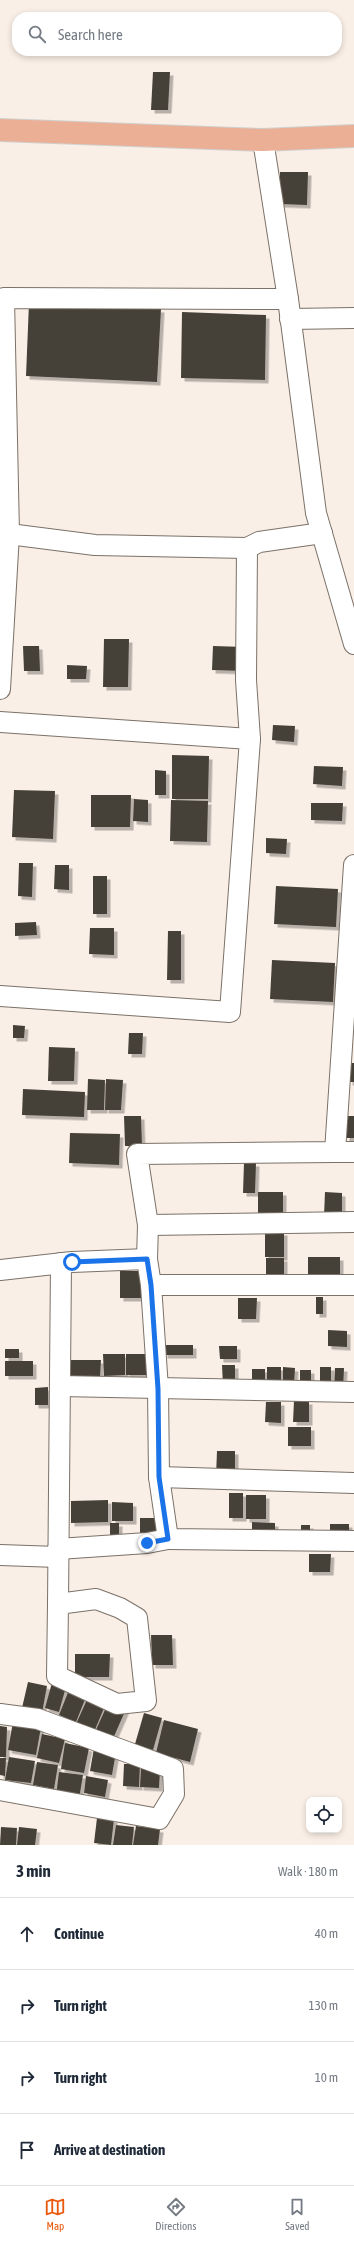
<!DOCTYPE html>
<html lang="en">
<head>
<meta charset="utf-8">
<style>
	:root { --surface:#fff; --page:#f6f6f7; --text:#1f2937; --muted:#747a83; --line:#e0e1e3; --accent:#ea580c }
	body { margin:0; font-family:"Asap Condensed",sans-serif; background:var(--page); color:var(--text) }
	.controls { position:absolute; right:12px; bottom:12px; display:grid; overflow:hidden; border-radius:8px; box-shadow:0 2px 6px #0003 }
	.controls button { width:36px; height:36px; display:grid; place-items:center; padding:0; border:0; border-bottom:1px solid var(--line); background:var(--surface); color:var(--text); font:20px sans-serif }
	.stop { position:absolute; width:12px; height:12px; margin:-9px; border:3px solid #1a73e8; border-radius:50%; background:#fff }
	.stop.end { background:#1a73e8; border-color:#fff; box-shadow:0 1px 4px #0008 }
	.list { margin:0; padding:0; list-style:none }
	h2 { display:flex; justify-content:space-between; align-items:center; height:52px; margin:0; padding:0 16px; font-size:17px }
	h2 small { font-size:13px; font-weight:400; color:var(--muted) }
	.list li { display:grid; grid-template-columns:26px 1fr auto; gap:12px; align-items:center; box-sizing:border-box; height:72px; padding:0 16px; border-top:1px solid var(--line) }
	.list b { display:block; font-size:15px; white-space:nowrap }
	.list em { font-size:13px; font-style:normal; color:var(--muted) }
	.icon { flex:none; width:22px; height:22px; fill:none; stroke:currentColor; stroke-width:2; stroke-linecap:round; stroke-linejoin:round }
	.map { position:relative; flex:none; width:354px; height:1845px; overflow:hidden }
	.search { position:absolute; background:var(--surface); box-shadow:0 2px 6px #0003; left:12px; right:12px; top:12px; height:44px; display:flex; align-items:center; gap:10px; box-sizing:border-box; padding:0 14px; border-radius:16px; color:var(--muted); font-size:15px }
	.sheet { height:340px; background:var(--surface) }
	nav { display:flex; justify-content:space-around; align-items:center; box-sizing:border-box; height:56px; border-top:1px solid var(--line); background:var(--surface); font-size:11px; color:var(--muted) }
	nav a { display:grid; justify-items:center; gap:2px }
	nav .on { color:var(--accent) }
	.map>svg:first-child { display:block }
	.building { fill:#444137; filter:url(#shadow) }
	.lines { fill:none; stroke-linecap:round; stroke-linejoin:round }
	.minor-casing { stroke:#7a7168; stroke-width:22 }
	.major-casing { stroke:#d0d0cf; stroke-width:24 }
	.minor { stroke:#fff; stroke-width:20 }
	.major { stroke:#ebaf95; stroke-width:22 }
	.route { stroke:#1a73e8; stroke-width:5 }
</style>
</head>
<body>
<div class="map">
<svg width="354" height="1845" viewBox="0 0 354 1845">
	<defs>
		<filter id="shadow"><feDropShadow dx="3.5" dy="3.5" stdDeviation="0" flood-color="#0004"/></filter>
	</defs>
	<rect width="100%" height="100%" fill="#faefe6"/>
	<!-- building -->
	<g class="building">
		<path d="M 153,72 L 170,72 L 168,110 L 151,110 Z"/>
		<path d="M 280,172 L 308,172 L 307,205 L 280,204 Z"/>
		<path d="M 29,303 L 161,309 L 157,382 L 26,376 Z"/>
		<path d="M 182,312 L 266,315 L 265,380 L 181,378 Z"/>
		<path d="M 104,639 L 129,639 L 128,687 L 103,687 Z"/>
		<path d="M 23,646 L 39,646 L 40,671 L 24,671 Z"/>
		<path d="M 213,646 L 245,647 L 244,671 L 212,670 Z"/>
		<path d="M 67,665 L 87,666 L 86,679 L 67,679 Z"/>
		<path d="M 273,725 L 295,726 L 294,742 L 272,740 Z"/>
		<path d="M 172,755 L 209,756 L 208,799 L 172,799 Z"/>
		<path d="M 314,766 L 343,767 L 342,786 L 313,784 Z"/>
		<path d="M 155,770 L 166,771 L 166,795 L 155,795 Z"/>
		<path d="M 14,790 L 55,791 L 53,839 L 12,837 Z"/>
		<path d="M 91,795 L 131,795 L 130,827 L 91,827 Z"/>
		<path d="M 134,799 L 148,800 L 148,822 L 133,821 Z"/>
		<path d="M 171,800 L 208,801 L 207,842 L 170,841 Z"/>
		<path d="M 311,803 L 343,803 L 342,821 L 311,820 Z"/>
		<path d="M 266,838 L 287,839 L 286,854 L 266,853 Z"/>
		<path d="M 19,863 L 33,863 L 32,897 L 18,896 Z"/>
		<path d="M 55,865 L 69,865 L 69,890 L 54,889 Z"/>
		<rect x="93" y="876" width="14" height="38"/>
		<path d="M 276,886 L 338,889 L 336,927 L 274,924 Z"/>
		<path d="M 36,922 L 37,935 L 15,936 L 15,923 Z"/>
		<path d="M 90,928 L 114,928 L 114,955 L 89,954 Z"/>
		<path d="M 168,931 L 181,931 L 181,980 L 167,980 Z"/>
		<path d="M 272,960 L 335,963 L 333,1002 L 270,999 Z"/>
		<path d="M 13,1025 L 25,1026 L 24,1038 L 13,1038 Z"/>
		<path d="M 129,1033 L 143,1033 L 142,1054 L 128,1054 Z"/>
		<path d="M 49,1047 L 75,1048 L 74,1081 L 48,1081 Z"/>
		<path d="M 350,1063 L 354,1063 L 354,1082 L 349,1082 Z"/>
		<path d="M 88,1079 L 105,1080 L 104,1110 L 87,1110 Z"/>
		<path d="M 106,1079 L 123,1080 L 121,1110 L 105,1110 Z"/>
		<path d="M 23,1089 L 85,1092 L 84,1117 L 22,1115 Z"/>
		<path d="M 124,1116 L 141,1116 L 142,1146 L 125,1146 Z"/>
		<rect x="346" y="1116" width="8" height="22"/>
		<path d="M 70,1133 L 120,1134 L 119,1165 L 69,1163 Z"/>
		<path d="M 244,1163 L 256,1163 L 255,1193 L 243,1193 Z"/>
		<rect x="258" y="1192" width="25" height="25"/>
		<path d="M 325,1192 L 342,1193 L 342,1216 L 324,1216 Z"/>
		<rect x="265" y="1232" width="19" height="25"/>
		<path d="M 308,1257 L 340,1257 L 340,1279 L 308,1278 Z"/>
		<rect x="266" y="1258" width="18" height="23"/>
		<rect x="120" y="1271" width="21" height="27"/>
		<rect x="316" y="1297" width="7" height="17"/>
		<path d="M 238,1298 L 257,1298 L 256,1319 L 238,1319 Z"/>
		<path d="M 328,1330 L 347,1331 L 347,1347 L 328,1346 Z"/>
		<rect x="164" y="1345" width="29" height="10"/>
		<path d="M 219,1346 L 237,1346 L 237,1359 L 220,1359 Z"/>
		<rect x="5" y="1349" width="14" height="9"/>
		<path d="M 103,1354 L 125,1354 L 125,1375 L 104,1376 Z"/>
		<rect x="126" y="1354" width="21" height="21"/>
		<path d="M 71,1360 L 101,1360 L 100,1377 L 71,1377 Z"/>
		<rect x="5" y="1361" width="28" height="15"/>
		<path d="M 222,1365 L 235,1365 L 235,1386 L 223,1386 Z"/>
		<path d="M 267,1367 L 281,1367 L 281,1388 L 267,1387 Z"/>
		<path d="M 283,1367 L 295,1368 L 294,1384 L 283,1384 Z"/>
		<rect x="320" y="1367" width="11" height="21"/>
		<path d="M 335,1368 L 344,1368 L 343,1390 L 334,1389 Z"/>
		<rect x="252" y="1369" width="13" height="16"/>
		<rect x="300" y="1370" width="11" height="15"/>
		<path d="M 48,1387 L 48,1405 L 35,1405 L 35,1388 Z"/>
		<path d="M 294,1401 L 309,1401 L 309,1422 L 293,1422 Z"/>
		<path d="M 266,1402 L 281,1402 L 281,1423 L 265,1422 Z"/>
		<rect x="288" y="1427" width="23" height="19"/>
		<path d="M 217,1451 L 235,1451 L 235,1476 L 216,1476 Z"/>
		<rect x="229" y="1493" width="14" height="25"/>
		<rect x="246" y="1495" width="20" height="24"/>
		<path d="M 108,1500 L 108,1522 L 71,1523 L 71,1501 Z"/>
		<path d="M 112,1502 L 133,1503 L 133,1521 L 112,1521 Z"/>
		<rect x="140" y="1518" width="18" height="21"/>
		<path d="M 252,1522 L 275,1523 L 275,1539 L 252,1538 Z"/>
		<rect x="110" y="1523" width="9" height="14"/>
		<rect x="330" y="1524" width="19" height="17"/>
		<rect x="301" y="1525" width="9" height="15"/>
		<path d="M 309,1554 L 331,1554 L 330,1572 L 309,1572 Z"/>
		<path d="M 151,1635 L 172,1635 L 173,1665 L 152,1665 Z"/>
		<path d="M 75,1654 L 110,1654 L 109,1677 L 75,1677 Z"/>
		<path d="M 53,1679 L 67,1683 L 59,1712 L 45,1708 Z"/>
		<path d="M 28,1682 L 47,1686 L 42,1713 L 22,1708 Z"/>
		<path d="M 69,1690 L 86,1697 L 76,1722 L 59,1715 Z"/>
		<path d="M 90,1693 L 107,1701 L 94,1732 L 76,1724 Z"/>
		<path d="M 109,1701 L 126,1709 L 112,1741 L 95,1732 Z"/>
		<path d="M 144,1713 L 162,1718 L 153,1750 L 135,1744 Z"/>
		<path d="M 164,1720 L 198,1729 L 190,1762 L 156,1753 Z"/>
		<path d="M 13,1722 L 41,1727 L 36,1755 L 8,1750 Z"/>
		<path d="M 0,1726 L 7,1727 L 6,1757 L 0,1757 Z"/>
		<path d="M 42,1734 L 65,1739 L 59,1763 L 37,1758 Z"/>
		<path d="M 65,1743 L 89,1748 L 84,1773 L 61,1769 Z"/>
		<path d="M 94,1748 L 116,1752 L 112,1775 L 90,1771 Z"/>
		<path d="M 9,1757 L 35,1761 L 31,1783 L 5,1780 Z"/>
		<path d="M 0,1758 L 6,1758 L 5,1776 L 0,1775 Z"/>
		<path d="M 37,1762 L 58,1765 L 54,1789 L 33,1785 Z"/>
		<path d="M 124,1764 L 140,1764 L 139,1787 L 123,1786 Z"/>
		<path d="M 141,1769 L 160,1770 L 159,1788 L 140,1787 Z"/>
		<path d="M 59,1772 L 83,1775 L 79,1799 L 56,1796 Z"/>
		<path d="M 86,1776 L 108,1780 L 105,1797 L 84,1793 Z"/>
		<path d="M 97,1818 L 114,1819 L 111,1845 L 94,1843 Z"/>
		<path d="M 116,1825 L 134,1827 L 132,1845 L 113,1845 Z"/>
		<path d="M 136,1826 L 160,1829 L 158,1845 L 133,1845 Z"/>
		<path d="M 1,1827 L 17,1828 L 16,1845 L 0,1845 Z"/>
		<path d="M 19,1827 L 37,1829 L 35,1845 L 17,1845 Z"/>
	</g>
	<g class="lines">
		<!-- minor casing -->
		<g class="minor-casing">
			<g id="minor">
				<path d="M 263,140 L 288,299 L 316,513 L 354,644"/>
				<path d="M 290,319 L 354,318"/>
				<path d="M 9,534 L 95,545 L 247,548 L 259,542 L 322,533"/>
				<path d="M 247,548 L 246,680 L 250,739"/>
				<path d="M 0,689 L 9,534 L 4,298 L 288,299"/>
				<path d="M 0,722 L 250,739 L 230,1012 L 0,996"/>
				<path d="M 354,865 L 335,1152 L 137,1154 L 148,1225 L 147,1259 L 151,1285 L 158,1389 L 159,1477 L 168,1539 L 354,1541"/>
				<path d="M 335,1152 L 354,1152"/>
				<path d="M 148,1225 L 354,1222"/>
				<path d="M 0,1270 L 72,1262 L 147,1259"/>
				<path d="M 151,1285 L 354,1285"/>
				<path d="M 60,1386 L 354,1392"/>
				<path d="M 159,1477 L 354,1483"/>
				<path d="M 58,1549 L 147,1543 L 168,1539"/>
				<path d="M 0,1555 L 58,1557"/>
				<path d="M 58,1604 L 57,1676 L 117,1704 L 146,1701 L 137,1618 L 120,1608 L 96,1599 L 58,1604 L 61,1263"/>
				<path d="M 0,1714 L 38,1719 L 173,1769 L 174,1794 L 159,1819 L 0,1790"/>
			</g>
		</g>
		<!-- major casing -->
		<g class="major-casing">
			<path id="major" d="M 0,130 L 263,140 L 354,136"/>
		</g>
		<!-- minor -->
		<use href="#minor" class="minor"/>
		<!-- major -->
		<use href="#major" class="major"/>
	</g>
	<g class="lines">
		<!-- route -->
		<path class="route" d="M 72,1262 L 147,1259 L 151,1285 L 158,1389 L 159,1477 L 168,1539 L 147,1543"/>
	</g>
</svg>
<div class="controls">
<button><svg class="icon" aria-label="locate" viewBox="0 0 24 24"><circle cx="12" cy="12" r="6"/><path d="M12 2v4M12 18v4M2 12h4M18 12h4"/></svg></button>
</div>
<div class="stop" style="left:72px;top:1262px"></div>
<div class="stop end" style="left:147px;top:1543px"></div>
<div class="search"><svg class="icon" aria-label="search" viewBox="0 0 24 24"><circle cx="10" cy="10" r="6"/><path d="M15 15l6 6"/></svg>Search here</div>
</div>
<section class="sheet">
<h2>3 min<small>Walk · 180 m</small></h2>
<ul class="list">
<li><svg class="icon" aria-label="ahead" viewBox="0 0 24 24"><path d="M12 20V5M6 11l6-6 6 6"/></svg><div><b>Continue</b></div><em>40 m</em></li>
<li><svg class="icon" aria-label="right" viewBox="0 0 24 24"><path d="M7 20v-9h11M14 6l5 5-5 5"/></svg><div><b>Turn right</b></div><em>130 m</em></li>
<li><svg class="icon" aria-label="right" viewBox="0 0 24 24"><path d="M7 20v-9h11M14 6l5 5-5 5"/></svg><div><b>Turn right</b></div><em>10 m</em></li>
<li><svg class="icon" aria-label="arrive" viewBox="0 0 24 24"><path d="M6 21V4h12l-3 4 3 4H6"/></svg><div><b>Arrive at destination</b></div></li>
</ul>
</section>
<nav>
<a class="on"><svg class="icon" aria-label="map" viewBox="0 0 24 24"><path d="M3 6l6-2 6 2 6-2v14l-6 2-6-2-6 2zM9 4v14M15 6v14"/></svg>Map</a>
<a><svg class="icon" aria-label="directions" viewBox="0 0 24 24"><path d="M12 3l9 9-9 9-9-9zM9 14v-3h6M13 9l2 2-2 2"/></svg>Directions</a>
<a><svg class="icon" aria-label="saved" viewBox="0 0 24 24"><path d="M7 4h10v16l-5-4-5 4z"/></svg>Saved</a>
</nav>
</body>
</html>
